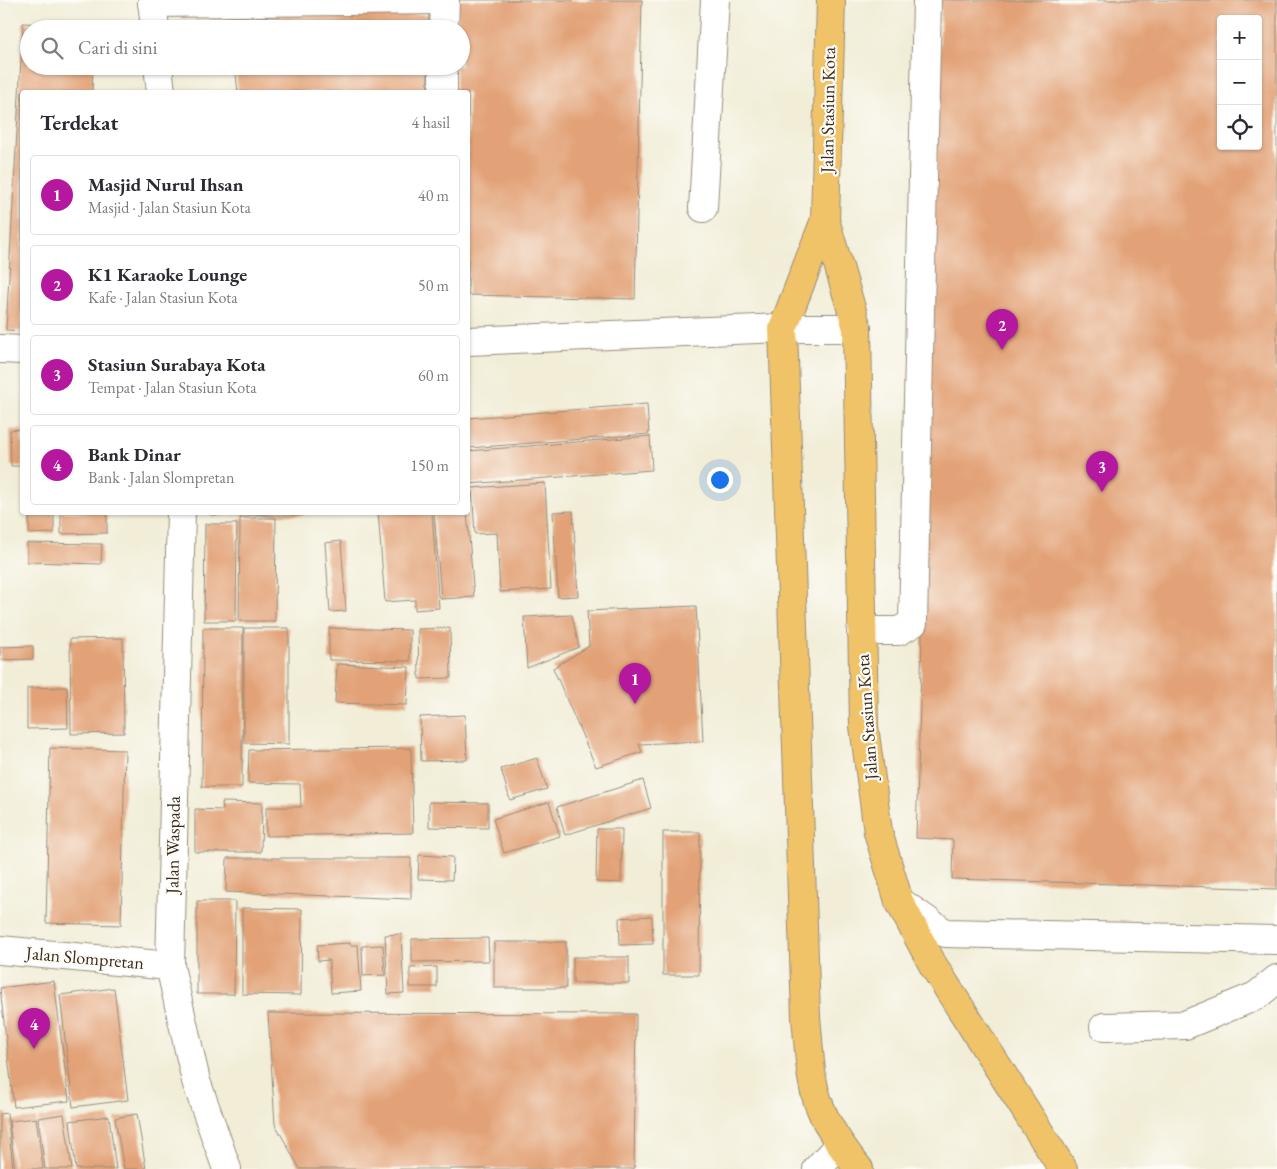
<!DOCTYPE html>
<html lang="id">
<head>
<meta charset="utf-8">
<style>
	:root { --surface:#fff; --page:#f7f7f7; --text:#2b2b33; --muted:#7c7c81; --line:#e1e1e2; --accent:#b5179e }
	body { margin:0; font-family:"EB Garamond",serif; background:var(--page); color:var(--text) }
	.controls { position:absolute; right:15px; top:15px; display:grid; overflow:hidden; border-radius:5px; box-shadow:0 1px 4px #0004 }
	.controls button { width:45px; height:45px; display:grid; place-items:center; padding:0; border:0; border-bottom:1px solid var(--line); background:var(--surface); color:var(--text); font:25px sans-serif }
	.you { position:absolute; left:719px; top:479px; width:18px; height:18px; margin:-12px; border:4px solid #fff; border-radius:50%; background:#1a73e8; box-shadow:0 0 0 8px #1a73e833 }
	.badge { display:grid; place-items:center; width:32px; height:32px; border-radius:50%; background:var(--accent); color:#fff; font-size:16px; font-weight:700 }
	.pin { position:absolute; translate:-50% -41px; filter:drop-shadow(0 1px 2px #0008) }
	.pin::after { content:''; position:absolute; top:26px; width:18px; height:15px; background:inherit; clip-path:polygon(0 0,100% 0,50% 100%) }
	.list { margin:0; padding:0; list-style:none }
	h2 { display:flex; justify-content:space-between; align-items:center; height:65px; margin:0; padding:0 20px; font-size:21px }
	h2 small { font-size:16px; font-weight:400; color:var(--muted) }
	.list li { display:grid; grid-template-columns:32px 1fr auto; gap:15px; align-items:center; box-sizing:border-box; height:80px; margin:0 10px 10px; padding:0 10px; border:1px solid var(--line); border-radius:5px }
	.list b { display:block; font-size:19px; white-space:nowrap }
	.list p { margin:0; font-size:16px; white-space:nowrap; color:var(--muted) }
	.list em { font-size:16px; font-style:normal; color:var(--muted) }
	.icon { flex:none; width:28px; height:28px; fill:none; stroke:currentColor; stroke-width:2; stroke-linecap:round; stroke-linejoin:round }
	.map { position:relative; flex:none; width:1277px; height:1169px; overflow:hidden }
	.search { position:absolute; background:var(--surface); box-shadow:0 1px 4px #0004; left:20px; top:20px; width:450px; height:55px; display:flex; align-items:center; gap:12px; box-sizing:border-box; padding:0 18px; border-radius:28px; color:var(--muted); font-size:19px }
	.panel { position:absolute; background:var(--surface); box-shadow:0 1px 4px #0004; left:20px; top:90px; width:450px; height:425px; border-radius:5px }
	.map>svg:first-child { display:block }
	.building { fill:#e2a176; fill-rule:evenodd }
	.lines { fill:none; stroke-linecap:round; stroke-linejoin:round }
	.minor-casing { stroke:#968c7a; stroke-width:30 }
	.major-casing { stroke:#968c7a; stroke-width:30 }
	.minor { stroke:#fff; stroke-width:28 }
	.major { stroke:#f0c369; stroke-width:28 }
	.labels { text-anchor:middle; stroke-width:4.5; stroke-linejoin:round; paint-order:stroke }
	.street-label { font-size:18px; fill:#3b2a1e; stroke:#fdfcf7 }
</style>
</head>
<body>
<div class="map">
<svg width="1277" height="1169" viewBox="0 0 1277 1169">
	<rect width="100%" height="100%" fill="#fdfcf7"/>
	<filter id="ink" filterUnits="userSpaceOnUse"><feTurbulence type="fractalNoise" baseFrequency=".02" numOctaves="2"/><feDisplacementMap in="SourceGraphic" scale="10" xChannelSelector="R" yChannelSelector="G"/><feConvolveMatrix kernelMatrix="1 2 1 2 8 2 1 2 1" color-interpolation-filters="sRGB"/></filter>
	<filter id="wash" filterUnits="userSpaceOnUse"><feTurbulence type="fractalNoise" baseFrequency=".0096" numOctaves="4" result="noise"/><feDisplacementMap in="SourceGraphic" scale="20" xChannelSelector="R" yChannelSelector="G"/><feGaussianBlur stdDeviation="1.12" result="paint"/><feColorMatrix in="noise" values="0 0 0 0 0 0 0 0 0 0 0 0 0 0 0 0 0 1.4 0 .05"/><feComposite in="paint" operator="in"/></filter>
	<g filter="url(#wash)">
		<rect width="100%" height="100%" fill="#f1edd7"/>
		<g id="blocks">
			<!-- building -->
			<g class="building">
				<path d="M 458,0 L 642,0 L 635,299 L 468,295 L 468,92 L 456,92 L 456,66 L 461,66 L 461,29 L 457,29 Z"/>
				<path d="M 941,0 L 1277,0 L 1277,889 L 952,879 L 953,840 L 916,838 ZM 1221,19 L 1258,19 L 1258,146 L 1221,146 Z"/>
				<path d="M 429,14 L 429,29 L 230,29 L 228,15 Z"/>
				<path d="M 23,23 L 91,27 L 91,29 L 29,29 L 29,66 L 93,66 L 92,92 L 22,92 L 22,331 L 6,330 Z"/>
				<path d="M 235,66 L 428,66 L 428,92 L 238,92 Z"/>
				<path d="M 647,404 L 649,434 L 468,448 L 468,418 Z"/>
				<path d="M 22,429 L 22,466 L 11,466 L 10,430 Z"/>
				<path d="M 650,436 L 652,470 L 468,484 L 468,451 Z"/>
				<path d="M 545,483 L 551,589 L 500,592 L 497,533 L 475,534 L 472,488 Z"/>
				<path d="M 573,511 L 578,596 L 558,597 L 553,512 Z"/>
				<path d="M 29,512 L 54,512 L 54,533 L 29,534 Z"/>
				<path d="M 61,512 L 107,512 L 107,533 L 61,534 Z"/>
				<rect x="211" y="512" width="92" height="3"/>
				<path d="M 378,512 L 432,512 L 439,608 L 415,610 L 415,600 L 385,602 Z"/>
				<path d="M 434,512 L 467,512 L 474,597 L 441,599 Z"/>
				<path d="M 240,518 L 276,518 L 275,621 L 239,621 Z"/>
				<path d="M 205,524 L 237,524 L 236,621 L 204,621 Z"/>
				<path d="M 341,541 L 346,611 L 330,612 L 325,543 Z"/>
				<path d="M 27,543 L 102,544 L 101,564 L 27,562 Z"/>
				<path d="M 696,606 L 703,741 L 639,744 L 642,752 L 596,767 L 553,668 L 589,646 L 587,611 Z"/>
				<path d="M 572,615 L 579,647 L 527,668 L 524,617 Z"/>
				<path d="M 203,628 L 243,628 L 242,787 L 202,787 Z"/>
				<path d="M 244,628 L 289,628 L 289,744 L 244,743 Z"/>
				<path d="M 329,628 L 410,630 L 410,661 L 329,660 Z"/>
				<path d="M 450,628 L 451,678 L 419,679 L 418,629 Z"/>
				<path d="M 123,638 L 124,733 L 71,734 L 70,639 Z"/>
				<path d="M 33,646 L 33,659 L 0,660 L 0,647 Z"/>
				<path d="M 337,664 L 409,667 L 407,705 L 335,703 Z"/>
				<path d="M 67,687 L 68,728 L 27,729 L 27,688 Z"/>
				<path d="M 465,715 L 467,760 L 421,761 L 420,717 Z"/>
				<path d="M 50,748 L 125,750 L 121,925 L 46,923 Z"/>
				<path d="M 411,748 L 413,833 L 266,836 L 266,807 L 301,807 L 300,784 L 248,783 L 249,750 Z"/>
				<path d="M 537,758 L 547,789 L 510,800 L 501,769 Z"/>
				<path d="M 643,780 L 651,808 L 565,835 L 557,807 Z"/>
				<path d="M 222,802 L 262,803 L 261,852 L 195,852 L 195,809 L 223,810 Z"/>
				<path d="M 429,802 L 488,803 L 488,828 L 429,827 Z"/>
				<path d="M 549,802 L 560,836 L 504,853 L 493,819 Z"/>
				<path d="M 597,829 L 622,829 L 621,883 L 596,882 Z"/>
				<path d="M 663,832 L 700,832 L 699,975 L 663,975 Z"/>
				<path d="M 419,855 L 453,857 L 452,880 L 418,879 Z"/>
				<path d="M 227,858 L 411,858 L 411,899 L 226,892 Z"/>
				<path d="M 197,901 L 235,901 L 234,994 L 197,994 Z"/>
				<path d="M 242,908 L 302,909 L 301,995 L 242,994 Z"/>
				<path d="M 652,916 L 653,944 L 620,945 L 619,918 Z"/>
				<path d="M 401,934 L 404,993 L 388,994 L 385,935 Z"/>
				<path d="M 488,938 L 489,961 L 412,962 L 412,939 Z"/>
				<rect x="494" y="942" width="72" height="46"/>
				<path d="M 350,943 L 350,945 L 358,945 L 361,991 L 331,993 L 329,960 L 318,961 L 317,945 Z"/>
				<path d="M 383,945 L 385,975 L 363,976 L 362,946 Z"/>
				<rect x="573" y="957" width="56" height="26"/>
				<path d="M 437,967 L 437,987 L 410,987 L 410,968 Z"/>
				<path d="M 54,981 L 69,1101 L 14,1107 L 0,988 Z"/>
				<path d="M 114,988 L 128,1100 L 73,1107 L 60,995 Z"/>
				<path d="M 268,1013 L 636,1014 L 634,1169 L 300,1169 L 275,1124 Z"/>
				<path d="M 7,1113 L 13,1169 L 0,1169 L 0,1114 Z"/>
				<path d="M 64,1114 L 72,1169 L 45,1169 L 38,1118 Z"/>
				<path d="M 137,1114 L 146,1169 L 124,1169 L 115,1118 Z"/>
				<path d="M 109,1116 L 116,1169 L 76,1169 L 70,1121 Z"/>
				<path d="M 36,1118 L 43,1169 L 15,1169 L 9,1121 Z"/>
			</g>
		</g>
	</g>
	<g filter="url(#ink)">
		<use href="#blocks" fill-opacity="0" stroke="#968c7a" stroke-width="1"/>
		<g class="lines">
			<!-- minor casing -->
			<g class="minor-casing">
				<g id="minor">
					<path d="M 152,0 L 155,29"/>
					<path d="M 152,3 L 443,0"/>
					<path d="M 444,29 L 445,0"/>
					<path d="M 158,66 L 161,92"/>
					<path d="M 443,92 L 443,66"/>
					<path d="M 703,208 L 715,0"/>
					<path d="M 468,341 L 783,328 L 857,328"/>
					<path d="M 0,349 L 22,350"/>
					<path d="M 181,512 L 170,966 L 196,1081 L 227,1169"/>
					<path d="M 861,631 L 899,631 L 913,623 L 927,0"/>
					<path d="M 899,901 L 945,933 L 1277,940"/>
					<path d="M 0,950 L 170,966"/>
					<path d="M 1104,1027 L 1185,1025 L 1256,996 L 1277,979"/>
					<path d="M 817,1169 L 839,1145"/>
				</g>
			</g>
			<!-- major casing -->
			<g class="major-casing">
				<g id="major">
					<path d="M 831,0 L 825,220 L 857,328 L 864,726 L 878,832 L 899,901 L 933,965 L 1063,1169"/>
					<path d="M 825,220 L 783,328 L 806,1017 C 808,1037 809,1058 812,1078 C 817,1113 838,1143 859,1169"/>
				</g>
			</g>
			<!-- minor -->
			<use href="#minor" class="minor"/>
			<!-- major -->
			<use href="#major" class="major"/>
		</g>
	</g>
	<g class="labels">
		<!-- street labels -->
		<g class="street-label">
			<text transform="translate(828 110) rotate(-89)" y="6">Jalan Stasiun Kota</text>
			<text transform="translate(867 717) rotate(-94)" y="6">Jalan Stasiun Kota</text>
			<text transform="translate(173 845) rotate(-89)" y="6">Jalan Waspada</text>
			<text transform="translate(85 958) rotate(5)" y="6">Jalan Slompretan</text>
		</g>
	</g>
</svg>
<div class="controls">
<button>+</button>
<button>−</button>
<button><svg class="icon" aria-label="locate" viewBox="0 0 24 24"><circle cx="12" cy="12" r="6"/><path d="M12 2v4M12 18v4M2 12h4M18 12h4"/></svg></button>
</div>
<div class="you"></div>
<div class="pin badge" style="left:635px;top:704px">1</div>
<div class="pin badge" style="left:1002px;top:350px">2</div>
<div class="pin badge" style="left:1102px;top:492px">3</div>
<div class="pin badge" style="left:34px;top:1049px">4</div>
<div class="search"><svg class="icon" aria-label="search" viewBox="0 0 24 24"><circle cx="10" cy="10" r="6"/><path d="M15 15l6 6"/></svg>Cari di sini</div>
<section class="panel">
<h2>Terdekat<small>4 hasil</small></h2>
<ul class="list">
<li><span class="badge">1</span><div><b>Masjid Nurul Ihsan</b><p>Masjid · Jalan Stasiun Kota</p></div><em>40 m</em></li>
<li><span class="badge">2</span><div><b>K1 Karaoke Lounge</b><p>Kafe · Jalan Stasiun Kota</p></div><em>50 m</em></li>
<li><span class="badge">3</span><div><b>Stasiun Surabaya Kota</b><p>Tempat · Jalan Stasiun Kota</p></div><em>60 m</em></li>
<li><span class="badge">4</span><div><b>Bank Dinar</b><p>Bank · Jalan Slompretan</p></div><em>150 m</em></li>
</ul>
</section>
</div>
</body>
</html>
